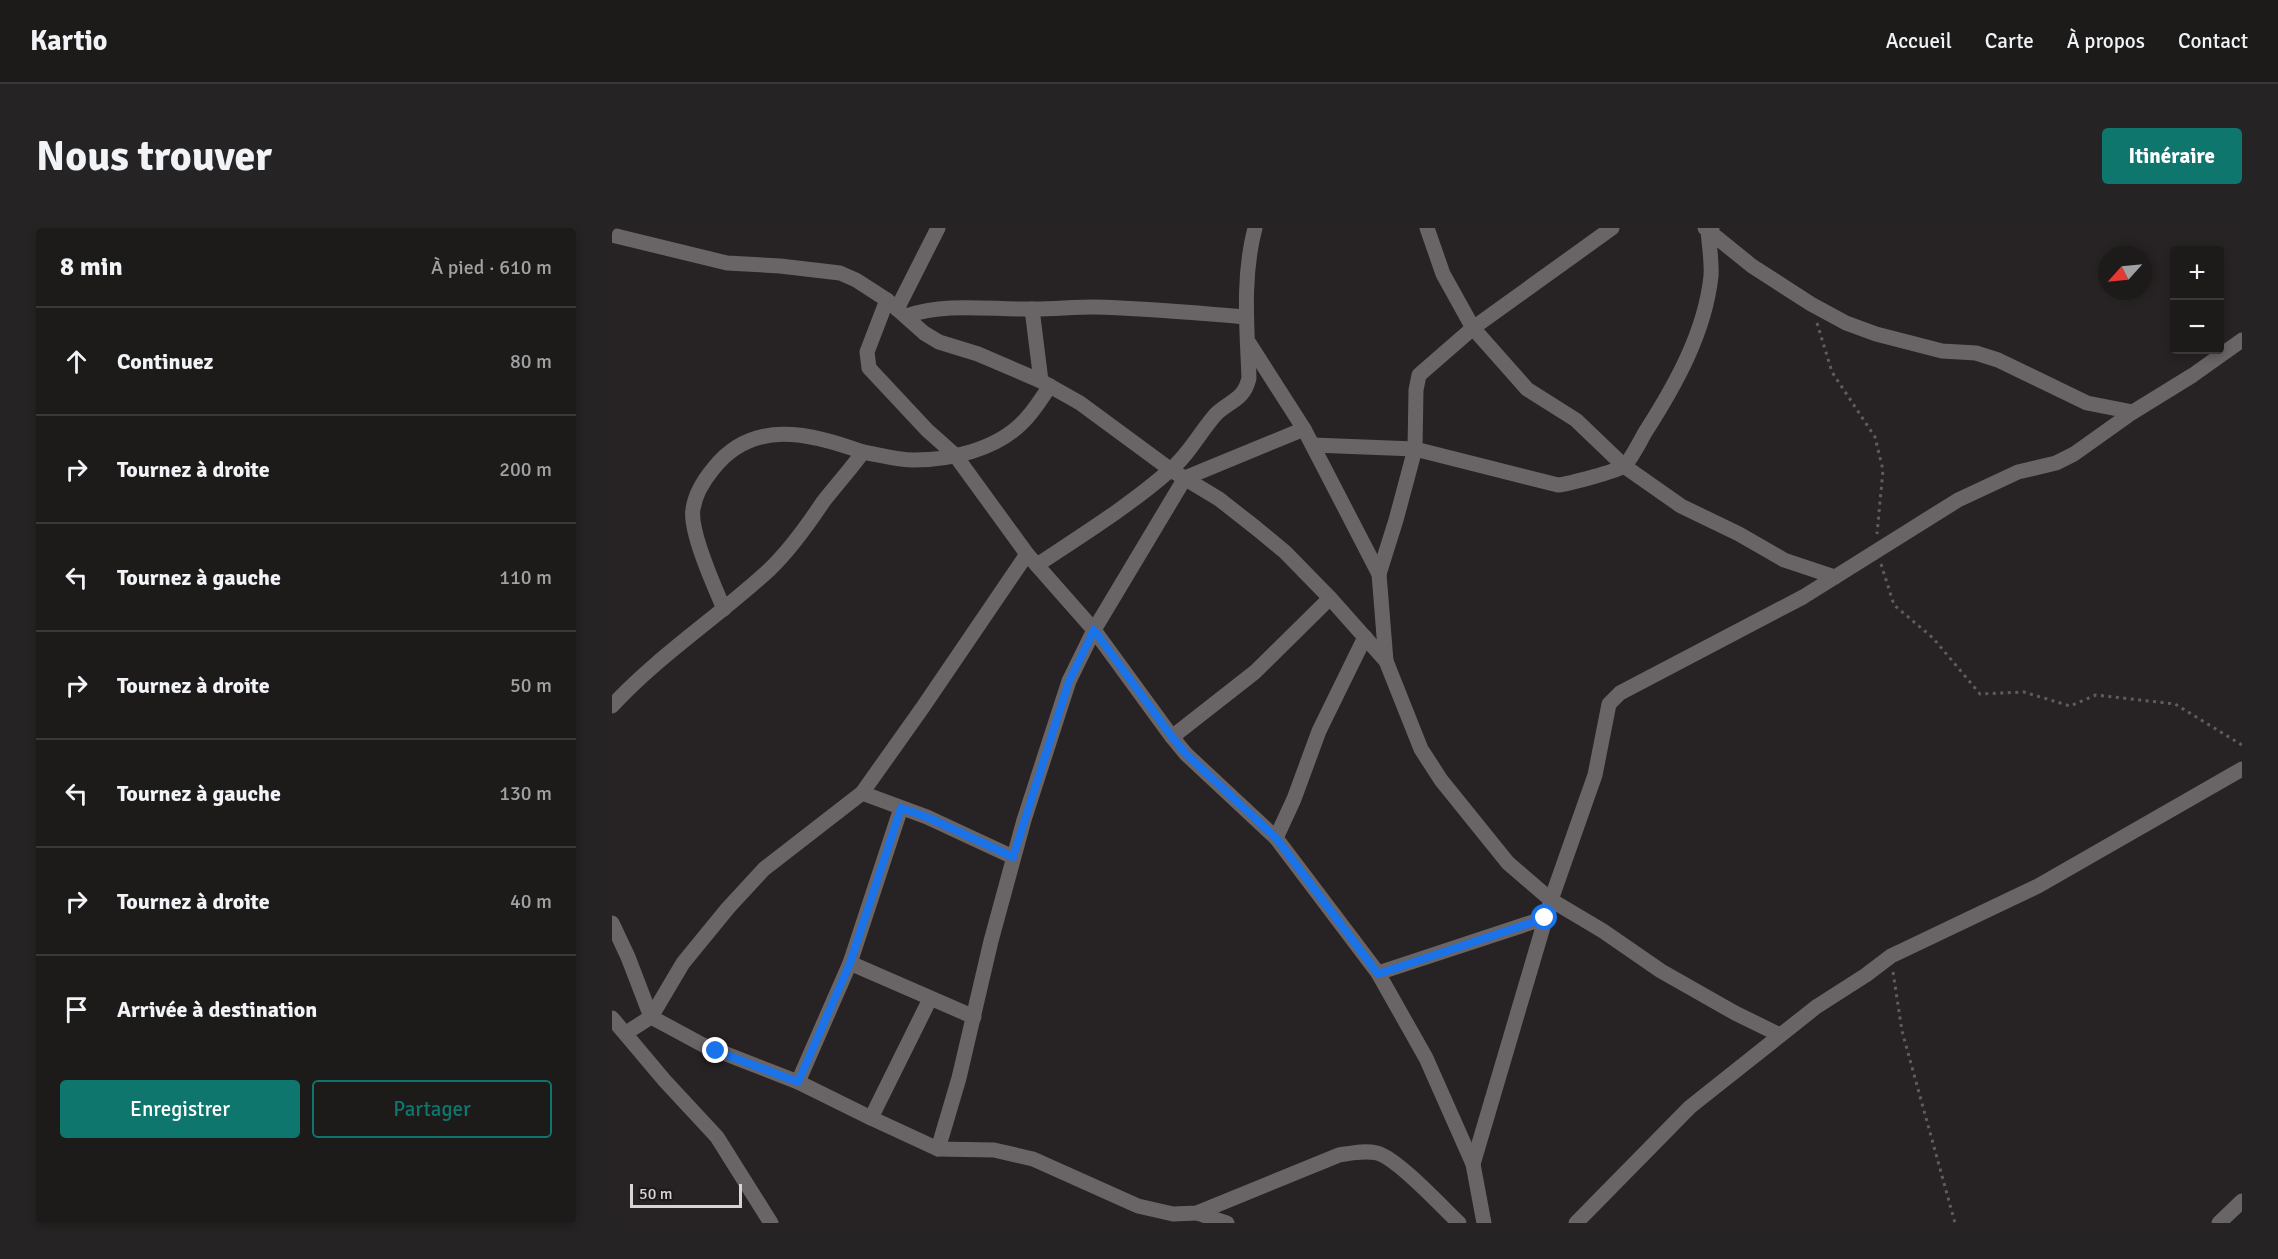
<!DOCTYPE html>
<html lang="fr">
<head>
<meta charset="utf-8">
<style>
	:root { --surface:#1d1a1a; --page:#252323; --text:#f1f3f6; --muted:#a0a1a2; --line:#3b3839; --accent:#0f766e }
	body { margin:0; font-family:Signika,sans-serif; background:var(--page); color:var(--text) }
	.controls { position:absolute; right:18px; top:18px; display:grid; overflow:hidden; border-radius:6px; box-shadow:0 3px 9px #0003 }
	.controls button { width:54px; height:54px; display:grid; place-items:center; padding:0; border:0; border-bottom:2px solid var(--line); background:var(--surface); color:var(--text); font:30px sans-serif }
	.compass { position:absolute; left:1486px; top:18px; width:54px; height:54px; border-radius:50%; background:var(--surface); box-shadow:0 3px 9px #0003; rotate:243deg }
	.scale { position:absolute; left:18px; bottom:15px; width:112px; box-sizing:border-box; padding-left:6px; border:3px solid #d7d4d4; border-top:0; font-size:16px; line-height:21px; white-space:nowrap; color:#d7d4d4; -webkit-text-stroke:4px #1d191a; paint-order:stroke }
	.stop { position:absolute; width:18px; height:18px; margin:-14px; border:4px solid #1a73e8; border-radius:50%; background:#fff }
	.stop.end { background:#1a73e8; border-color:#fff; box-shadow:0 2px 6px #0008 }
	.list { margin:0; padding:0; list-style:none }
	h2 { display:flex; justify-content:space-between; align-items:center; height:78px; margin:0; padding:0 24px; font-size:26px }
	h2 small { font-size:20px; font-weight:400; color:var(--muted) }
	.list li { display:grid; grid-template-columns:39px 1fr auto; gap:18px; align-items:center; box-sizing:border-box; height:108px; padding:0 24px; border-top:2px solid var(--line) }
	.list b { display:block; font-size:22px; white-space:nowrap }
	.list em { font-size:20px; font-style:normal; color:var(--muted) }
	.actions { display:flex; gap:12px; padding:18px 24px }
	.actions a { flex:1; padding:14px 0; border:2px solid var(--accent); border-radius:6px; text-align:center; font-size:21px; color:var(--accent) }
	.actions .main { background:var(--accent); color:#fff }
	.icon { flex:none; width:33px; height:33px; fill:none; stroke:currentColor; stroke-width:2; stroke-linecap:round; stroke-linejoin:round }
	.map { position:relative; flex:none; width:1630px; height:995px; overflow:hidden; border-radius:6px }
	header { display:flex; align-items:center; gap:36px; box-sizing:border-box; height:84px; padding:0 30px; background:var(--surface); border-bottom:2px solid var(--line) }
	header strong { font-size:28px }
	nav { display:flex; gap:33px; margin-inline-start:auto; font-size:21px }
	.intro { display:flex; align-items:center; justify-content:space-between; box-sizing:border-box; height:144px; padding:0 36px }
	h1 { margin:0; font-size:42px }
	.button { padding:15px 27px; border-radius:6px; background:var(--accent); color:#fff; font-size:21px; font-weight:700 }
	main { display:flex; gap:36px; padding:0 36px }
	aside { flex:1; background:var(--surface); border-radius:6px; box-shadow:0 3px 9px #0003 }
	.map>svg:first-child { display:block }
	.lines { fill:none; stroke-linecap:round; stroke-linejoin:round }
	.path { stroke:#605c5d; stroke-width:3; stroke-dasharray:3 4.5; stroke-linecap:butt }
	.minor { stroke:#696465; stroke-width:15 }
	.route { stroke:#1a73e8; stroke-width:8 }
</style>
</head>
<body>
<header>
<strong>Kartio</strong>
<nav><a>Accueil</a><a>Carte</a><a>À propos</a><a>Contact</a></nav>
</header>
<div class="intro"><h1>Nous trouver</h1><a class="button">Itinéraire</a></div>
<main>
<aside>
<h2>8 min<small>À pied · 610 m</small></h2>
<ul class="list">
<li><svg class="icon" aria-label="ahead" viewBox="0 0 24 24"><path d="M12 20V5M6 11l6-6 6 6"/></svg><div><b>Continuez</b></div><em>80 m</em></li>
<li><svg class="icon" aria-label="right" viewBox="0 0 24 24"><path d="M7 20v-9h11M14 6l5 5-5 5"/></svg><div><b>Tournez à droite</b></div><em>200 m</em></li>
<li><svg class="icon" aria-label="left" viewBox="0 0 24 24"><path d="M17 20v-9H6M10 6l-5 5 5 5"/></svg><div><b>Tournez à gauche</b></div><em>110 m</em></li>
<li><svg class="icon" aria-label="right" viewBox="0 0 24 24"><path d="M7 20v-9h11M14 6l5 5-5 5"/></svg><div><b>Tournez à droite</b></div><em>50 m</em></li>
<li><svg class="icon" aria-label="left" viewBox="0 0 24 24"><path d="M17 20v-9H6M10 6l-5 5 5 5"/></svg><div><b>Tournez à gauche</b></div><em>130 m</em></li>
<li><svg class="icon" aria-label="right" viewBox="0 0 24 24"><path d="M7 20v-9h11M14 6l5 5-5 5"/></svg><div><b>Tournez à droite</b></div><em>40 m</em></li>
<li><svg class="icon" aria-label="arrive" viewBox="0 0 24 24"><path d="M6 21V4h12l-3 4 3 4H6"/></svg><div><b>Arrivée à destination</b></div></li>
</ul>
<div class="actions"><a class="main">Enregistrer</a><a>Partager</a></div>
</aside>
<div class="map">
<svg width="1630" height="995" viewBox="0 0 1630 995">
	<rect width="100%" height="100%" fill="#272223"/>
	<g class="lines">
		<!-- path -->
		<g class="path">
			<path d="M 1205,95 L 1220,144 L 1263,209 L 1271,242 L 1265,306"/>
			<path d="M 1269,336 L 1282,377 L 1321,410 L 1368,466 L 1412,464 L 1458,478 L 1484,467 L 1563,476 L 1630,517"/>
			<path d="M 1281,744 L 1290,803 L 1343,995"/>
		</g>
		<!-- minor -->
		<g class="minor">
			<path d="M 815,0 L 831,46 L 861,100 L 915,161 L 964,192 L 1012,238 L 1069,278 L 1127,306 L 1172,332 L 1223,349 L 1346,272 L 1406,244 L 1444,235 L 1462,226 L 1521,184 L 1581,147 L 1630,112"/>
			<path d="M 1093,0 L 1140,38 L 1199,76 L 1234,95 L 1264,106 L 1330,123 L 1364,125 L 1386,132 L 1475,175 L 1521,184"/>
			<path d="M 0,7 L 115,35 L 168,38 L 228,45 L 244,52 L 275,72 L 312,105 L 327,114 L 366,126 L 429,153 L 468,175 L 559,242 L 607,271 L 644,300 L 673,324 L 718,370 L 774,433 L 809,521 L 829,552 L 896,635 L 939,672 L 991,703 L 1049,743 L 1123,785 L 1168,807"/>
			<path d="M 275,72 L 255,124 L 257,140 L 315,202 L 343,227 L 415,326 L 482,402 L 560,509 L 574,526 L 664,610 L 766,745 L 814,830 L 861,936 L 872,995"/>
			<path d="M 285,81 L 326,0"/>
			<path d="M 420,81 L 429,153"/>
			<path d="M 294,88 C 336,74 378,82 422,81 C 442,81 462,79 482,79 C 533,80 583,85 634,89"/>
			<path d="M 637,115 L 692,201"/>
			<path d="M 701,217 L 803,221 L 946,257 C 957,256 1005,243 1012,238 C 1019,232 1029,211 1034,203 C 1064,156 1093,104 1099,48 C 1100,33 1097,17 1096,2 L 1100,0"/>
			<path d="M 425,337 C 470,307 517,278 557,243 C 576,228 588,204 604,186 C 619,172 632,172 637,150 C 635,100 630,49 643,0"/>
			<path d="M 112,381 C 103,360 77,303 81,281 C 83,267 92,252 101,241 C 141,190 198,205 251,224"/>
			<path d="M 774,433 L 767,346 L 784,292 L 803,221 L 804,162 L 807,147 L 861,100 L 1000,0"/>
			<path d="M 0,478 C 47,427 106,389 157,342 C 178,322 195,298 211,274 C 224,257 239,241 251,224 C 268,227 285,232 302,232 C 338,232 383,222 410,195 C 421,185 429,171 438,158"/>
			<path d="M 560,509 L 643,444 L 718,370"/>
			<path d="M 250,565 L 315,589 L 401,629"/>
			<path d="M 664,610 L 682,571 L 707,503 L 753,409"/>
			<path d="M 0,695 L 16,729 L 39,789 L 91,817 L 186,854 L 259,890 L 326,921 L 382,922 L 421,931 L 526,978 L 561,986 L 585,985 L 727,927 C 740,925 752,922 765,925 C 785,930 830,979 847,995"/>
			<path d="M 238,735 L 362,789"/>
			<path d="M 766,745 L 933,690"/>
			<path d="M 0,790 L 53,853 L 105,909 L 159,995"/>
			<path d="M 14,805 L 39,789 L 71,735 L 116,680 L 152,641 L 250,565 L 311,479 L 415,326"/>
			<path d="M 186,854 L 238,735 L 289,580"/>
			<path d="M 259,890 L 318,771"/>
			<path d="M 326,921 L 347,850 L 379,713 L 412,592 L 457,453 L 482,402 L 573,250 L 692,201 L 767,346"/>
			<path d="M 861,936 L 939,672 L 983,547 L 997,476 L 1008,465 L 1191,369 L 1223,349"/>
			<path d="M 585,985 L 615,995"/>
			<path d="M 964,995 L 1078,879 L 1204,779 L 1254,747 L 1279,728 L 1426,658 L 1630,541"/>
			<path d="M 1607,995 L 1630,973"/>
		</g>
	</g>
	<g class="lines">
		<!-- route -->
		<path class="route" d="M 104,823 L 186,854 L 238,735 L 289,580 L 315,589 L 401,629 L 457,453 L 482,402 L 560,509 L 574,526 L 664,610 L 766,746 L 933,690"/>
	</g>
</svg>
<div class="controls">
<button>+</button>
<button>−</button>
</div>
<svg class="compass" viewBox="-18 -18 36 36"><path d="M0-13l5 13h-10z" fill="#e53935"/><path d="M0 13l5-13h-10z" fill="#a0a1a2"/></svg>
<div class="scale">50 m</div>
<div class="stop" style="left:933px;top:690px"></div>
<div class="stop end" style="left:104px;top:823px"></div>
</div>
</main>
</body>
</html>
